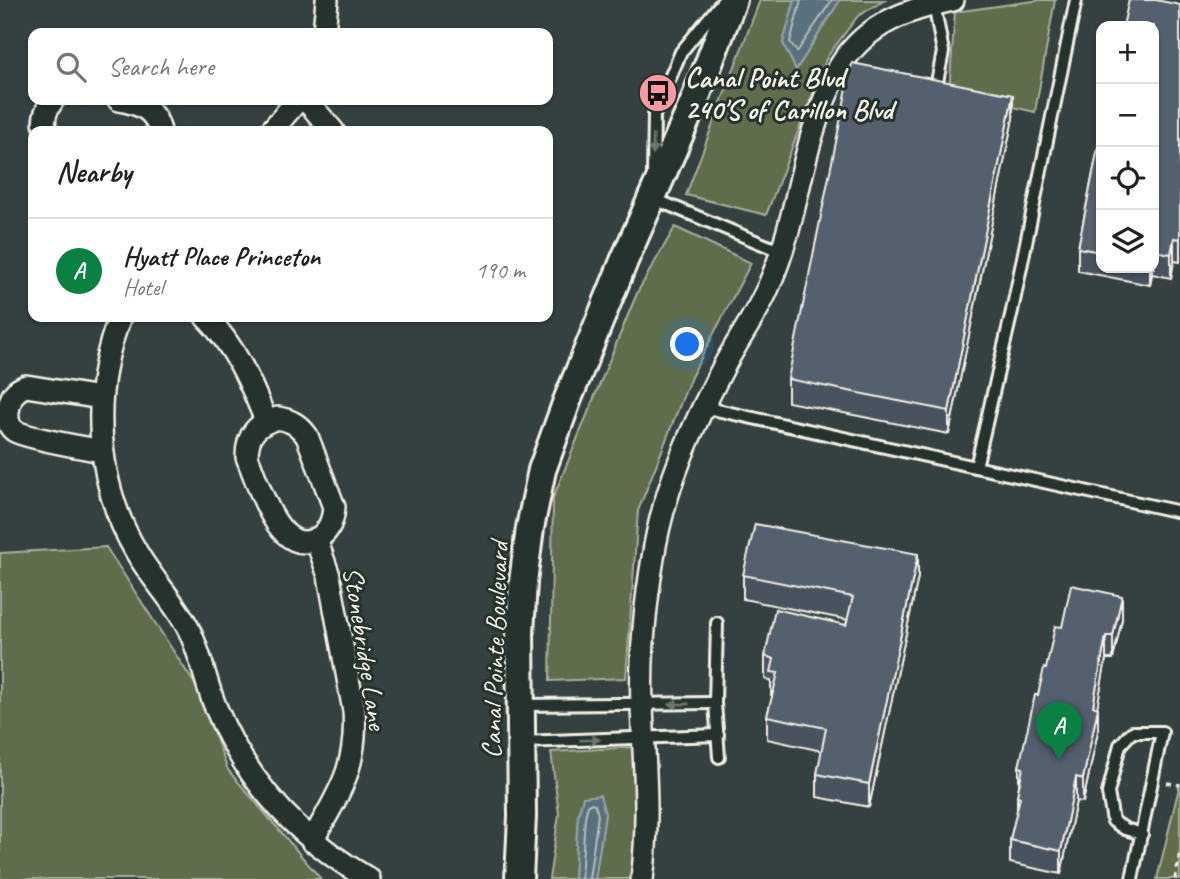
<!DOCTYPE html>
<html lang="en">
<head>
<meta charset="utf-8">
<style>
	:root { --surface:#fff; --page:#f2f2f2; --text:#222; --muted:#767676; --line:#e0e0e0; --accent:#0b8043 }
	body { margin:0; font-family:Caveat,sans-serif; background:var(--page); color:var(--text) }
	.controls { position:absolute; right:21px; top:21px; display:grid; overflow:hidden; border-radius:14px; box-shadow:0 2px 5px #0004 }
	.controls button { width:63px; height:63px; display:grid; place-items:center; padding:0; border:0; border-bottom:2px solid var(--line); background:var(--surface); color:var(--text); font:35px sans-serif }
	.you { position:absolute; left:688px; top:345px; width:24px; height:24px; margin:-18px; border:5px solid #fff; border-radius:50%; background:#1a73e8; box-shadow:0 0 0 10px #1a73e833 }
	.badge { display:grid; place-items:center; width:46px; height:46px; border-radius:50%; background:var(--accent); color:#fff; font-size:23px; font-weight:700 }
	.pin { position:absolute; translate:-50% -58px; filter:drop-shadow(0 2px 4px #0008) }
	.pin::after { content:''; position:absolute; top:37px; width:24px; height:21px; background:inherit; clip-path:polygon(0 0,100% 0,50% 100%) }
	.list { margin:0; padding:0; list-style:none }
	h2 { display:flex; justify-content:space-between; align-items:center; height:91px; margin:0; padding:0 28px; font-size:30px }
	h2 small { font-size:23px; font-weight:400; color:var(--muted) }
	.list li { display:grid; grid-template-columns:46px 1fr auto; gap:21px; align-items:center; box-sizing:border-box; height:105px; padding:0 28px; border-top:2px solid var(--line) }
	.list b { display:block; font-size:26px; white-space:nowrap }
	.list p { margin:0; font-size:23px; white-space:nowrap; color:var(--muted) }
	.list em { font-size:23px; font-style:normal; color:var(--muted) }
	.icon { flex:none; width:38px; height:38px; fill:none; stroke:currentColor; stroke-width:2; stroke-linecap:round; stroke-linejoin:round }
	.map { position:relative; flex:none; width:1180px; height:879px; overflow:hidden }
	.search { position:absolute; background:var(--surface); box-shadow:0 2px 5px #0004; left:28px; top:28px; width:525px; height:77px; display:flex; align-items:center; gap:18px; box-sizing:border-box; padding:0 24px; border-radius:14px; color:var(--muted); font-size:26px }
	.panel { position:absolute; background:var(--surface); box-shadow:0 2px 5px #0004; left:28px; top:126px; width:525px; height:196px; border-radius:14px }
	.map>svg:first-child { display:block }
	.green { fill:#606d4e; stroke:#aaaf9b; stroke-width:2 }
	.water { fill:#59717b; stroke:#97a4a7; stroke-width:2 }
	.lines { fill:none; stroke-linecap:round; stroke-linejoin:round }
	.shore { stroke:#b6bebc; stroke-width:2 }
	.service-casing { stroke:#f4f1e8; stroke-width:16 }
	.minor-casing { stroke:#f4f1e8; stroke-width:26 }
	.tertiary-casing { stroke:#f4f1e8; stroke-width:32 }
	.path { stroke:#f4f1e8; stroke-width:3.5; stroke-dasharray:5 5; stroke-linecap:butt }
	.service { stroke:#26332d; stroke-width:10 }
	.minor { stroke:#26332d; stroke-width:21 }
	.tertiary { stroke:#26332d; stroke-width:26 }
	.wall { fill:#48535f; stroke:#f4f1e8; stroke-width:2 }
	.shaded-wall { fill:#3b444d; stroke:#f4f1e8; stroke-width:2 }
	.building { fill:#54616e; stroke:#f4f1e8; stroke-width:2 }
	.oneway { fill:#6e766e }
	.labels { text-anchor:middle; stroke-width:6; stroke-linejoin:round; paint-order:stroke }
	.poi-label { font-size:28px; font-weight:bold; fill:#f4f1e8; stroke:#26332d; text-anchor:start }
	.street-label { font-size:28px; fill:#f4f1e8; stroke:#26332d }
</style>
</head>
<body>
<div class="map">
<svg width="1180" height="879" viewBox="0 0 1180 879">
	<rect width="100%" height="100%" fill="#344140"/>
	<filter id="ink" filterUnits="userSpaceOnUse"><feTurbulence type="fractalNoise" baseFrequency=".0143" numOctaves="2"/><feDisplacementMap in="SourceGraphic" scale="14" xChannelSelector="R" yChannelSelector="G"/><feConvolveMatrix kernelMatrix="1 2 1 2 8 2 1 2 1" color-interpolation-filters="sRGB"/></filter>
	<g filter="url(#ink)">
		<!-- green -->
		<g class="green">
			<path d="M 760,0 L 795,0 L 783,43 L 796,70 L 840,0 L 885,0 L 858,16 L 827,57 L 766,215 L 686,195 Z"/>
			<path d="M 1041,0 L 1055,0 L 1035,112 L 949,92 L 955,12 Z"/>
			<path d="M 675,227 L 751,263 L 691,377 L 638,511 L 626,678 L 550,681 L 553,498 L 637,293 Z"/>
			<path d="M 106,547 L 196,686 L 228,770 L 321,879 L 0,879 L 0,553 Z"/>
			<path d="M 637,747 L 638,832 L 630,879 L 595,879 L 605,814 L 583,798 L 578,816 L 574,879 L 549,879 L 559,814 L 551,752 Z"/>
			<path d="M 1180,783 L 1180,879 L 1157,879 Z"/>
		</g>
		<!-- water -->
		<g class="water">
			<path d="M 795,0 L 840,0 L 796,70 L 783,43 Z"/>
			<path d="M 600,795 L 605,814 L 595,879 L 574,879 L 578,816 L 583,797 Z"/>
		</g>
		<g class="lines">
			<!-- shore -->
			<g class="shore">
				<path d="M 801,0 L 790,42 L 797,52 L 832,0"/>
				<path d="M 581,879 L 585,817 L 588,805 L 592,803 L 595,805 L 598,815 L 589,879"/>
			</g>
			<!-- service casing -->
			<g class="service-casing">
				<g id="service">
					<path d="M 934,4 L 943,52 L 935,92"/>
					<path d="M 653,175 L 654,115 L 681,52 L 722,2"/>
					<path d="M 652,198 L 782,252"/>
					<path d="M 703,407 L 1180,512"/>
					<path d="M 976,467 L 1012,311 L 1076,0"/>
					<path d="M 717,623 L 715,703 L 719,757"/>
					<path d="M 522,705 L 715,703"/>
					<path d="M 521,742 L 718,735"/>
					<path d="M 1132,879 L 1162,732 L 1132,732 L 1120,745 L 1108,793 L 1113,821 L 1125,829 L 1142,834"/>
				</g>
			</g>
			<!-- minor casing -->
			<g class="minor-casing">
				<g id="minor">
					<path d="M 324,33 L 327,0"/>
					<path d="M 119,100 C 140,104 155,109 160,131"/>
					<path d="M 306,100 L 333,131"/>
					<path d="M 46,131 C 42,120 46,109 53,100"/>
					<path d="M 271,131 L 298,100"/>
					<path d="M 120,317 C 90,392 95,483 137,553 C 152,579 174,601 188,628 C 201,653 205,682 216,708 C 247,783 299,839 369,879"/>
					<path d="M 206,317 C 235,346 251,383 266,421"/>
					<path d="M 101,398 L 26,386 C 15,390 12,395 9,406 C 7,415 6,425 15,431 C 26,438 86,448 102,451"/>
					<path d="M 278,418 C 291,420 299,425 307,436 L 334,507 C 333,520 329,533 316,539 C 278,558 258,482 247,457 C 247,435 256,424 278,418 Z"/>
					<path d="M 312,841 C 338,794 358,768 354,711 L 329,576 L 316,539"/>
					<path d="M 642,879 C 650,821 644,764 642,705 C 640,657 645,606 653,558 C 663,490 692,427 724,366 C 740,336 760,310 772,278 C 798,216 801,148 830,87 C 834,79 837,70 842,63 C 868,23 909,9 953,0"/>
				</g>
			</g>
			<!-- tertiary casing -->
			<g class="tertiary-casing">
				<path id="tertiary" d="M 519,879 L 522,816 L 520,633 L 523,582 L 530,528 L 542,470 L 567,401 L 624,261 L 694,102 L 733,0"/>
			</g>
			<!-- path -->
			<g class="path">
				<path d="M 1167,783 L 1180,785"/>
				<path d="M 1175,879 L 1180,854"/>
			</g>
			<!-- service -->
			<use href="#service" class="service"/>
			<!-- minor -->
			<use href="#minor" class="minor"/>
			<!-- tertiary -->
			<use href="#tertiary" class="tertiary"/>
		</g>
		<!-- wall -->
		<g class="wall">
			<path d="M 1180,5 L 1180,262 L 1174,261 L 1171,278 L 1152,274 L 1150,285 L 1078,271 L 1078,248 L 1101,133 L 1101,268 L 1154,268 L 1154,26 Z"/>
			<path d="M 1013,118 L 949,434 L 788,402 L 788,379 Z"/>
			<path d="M 743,575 L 918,577 L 869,807 L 817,797 L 817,774 L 822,751 L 767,739 L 767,716 L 773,695 L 771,695 L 771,681 L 765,679 L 765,656 L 846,625 L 848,620 L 743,599 Z"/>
			<path d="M 1122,619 L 1113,659 L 1106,659 L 1097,707 L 1098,731 L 1083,802 L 1076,801 L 1061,874 L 1010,863 L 1010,840 L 1017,811 L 1017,796 L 1019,785 L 1019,767 L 1038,695 L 1062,627 Z"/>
		</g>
		<!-- shaded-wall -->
		<g class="shaded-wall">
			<path d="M 1013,95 L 1013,118 L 949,434 L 949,411 Z"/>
			<path d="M 1174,238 L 1174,261 L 1171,278 L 1171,254 Z"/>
			<path d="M 1150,268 L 1152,268 L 1152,274 L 1150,285 Z"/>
			<path d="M 918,554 L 918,577 L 869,807 L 869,784 Z"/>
			<path d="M 1122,596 L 1122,619 L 1113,659 L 1113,636 Z"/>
			<path d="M 1106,636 L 1106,659 L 1093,730 L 1093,706 Z"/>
			<path d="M 1098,708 L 1098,731 L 1083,802 L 1083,779 Z"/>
			<path d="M 1076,777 L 1076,801 L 1061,874 L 1061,851 Z"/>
		</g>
		<!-- building -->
		<g class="building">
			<path d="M 1129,0 L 1156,0 L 1180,5 L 1180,239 L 1174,238 L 1171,254 L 1154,251 L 1154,26 L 1123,26 Z"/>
			<path d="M 852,63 L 1013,95 L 949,411 L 788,379 Z"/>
			<path d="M 1101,133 L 1101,252 L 1078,248 Z"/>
			<path d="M 755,524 L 918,554 L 869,784 L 817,774 L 826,728 L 767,716 L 778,673 L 771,672 L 774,659 L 765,656 L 775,609 L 846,625 L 853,597 L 743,575 Z"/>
			<path d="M 1071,585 L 1122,596 L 1113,636 L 1106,636 L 1093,706 L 1098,708 L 1083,779 L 1076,777 L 1061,851 L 1010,840 L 1020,797 L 1017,796 L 1023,768 L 1019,767 L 1035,695 L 1038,695 L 1044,668 L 1046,669 L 1055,626 L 1062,627 Z"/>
		</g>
		<!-- one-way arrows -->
		<defs><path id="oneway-solid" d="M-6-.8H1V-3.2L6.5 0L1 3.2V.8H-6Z" transform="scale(1.75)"/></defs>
		<g class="oneway">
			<use href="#oneway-solid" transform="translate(653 145) rotate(91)"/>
			<use href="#oneway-solid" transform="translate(679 704) rotate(179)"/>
			<use href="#oneway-solid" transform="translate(590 740) rotate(-2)"/>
		</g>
	</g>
	<!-- icons -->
	<defs>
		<g id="bus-disc" transform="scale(2.0125)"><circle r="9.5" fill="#ff9aa2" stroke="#26332d"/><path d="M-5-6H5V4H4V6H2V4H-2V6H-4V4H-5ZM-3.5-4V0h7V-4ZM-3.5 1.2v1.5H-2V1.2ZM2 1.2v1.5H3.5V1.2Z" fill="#111"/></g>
	</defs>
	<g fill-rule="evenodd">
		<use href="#bus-disc" x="658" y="93"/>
	</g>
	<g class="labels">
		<!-- poi labels -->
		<g class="poi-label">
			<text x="685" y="87">Canal Point Blvd<tspan x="685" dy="32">240'S of Carillon Blvd</tspan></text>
		</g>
		<!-- street labels -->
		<g class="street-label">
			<text transform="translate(366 648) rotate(81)" y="10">Stonebridge Lane</text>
			<text transform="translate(494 650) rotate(-88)" y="10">Canal Pointe Boulevard</text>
		</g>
	</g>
</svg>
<div class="controls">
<button>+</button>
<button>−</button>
<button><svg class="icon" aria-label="locate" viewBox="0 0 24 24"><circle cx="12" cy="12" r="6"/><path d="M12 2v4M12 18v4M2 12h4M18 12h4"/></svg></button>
<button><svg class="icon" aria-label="layers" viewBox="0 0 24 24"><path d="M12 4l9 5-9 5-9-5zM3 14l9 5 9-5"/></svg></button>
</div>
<div class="you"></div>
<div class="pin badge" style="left:1059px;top:760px">A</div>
<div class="search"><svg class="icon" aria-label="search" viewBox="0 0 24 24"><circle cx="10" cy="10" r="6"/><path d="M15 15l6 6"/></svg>Search here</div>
<section class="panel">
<h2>Nearby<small></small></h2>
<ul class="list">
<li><span class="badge">A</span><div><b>Hyatt Place Princeton</b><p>Hotel</p></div><em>190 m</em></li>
</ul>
</section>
</div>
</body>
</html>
